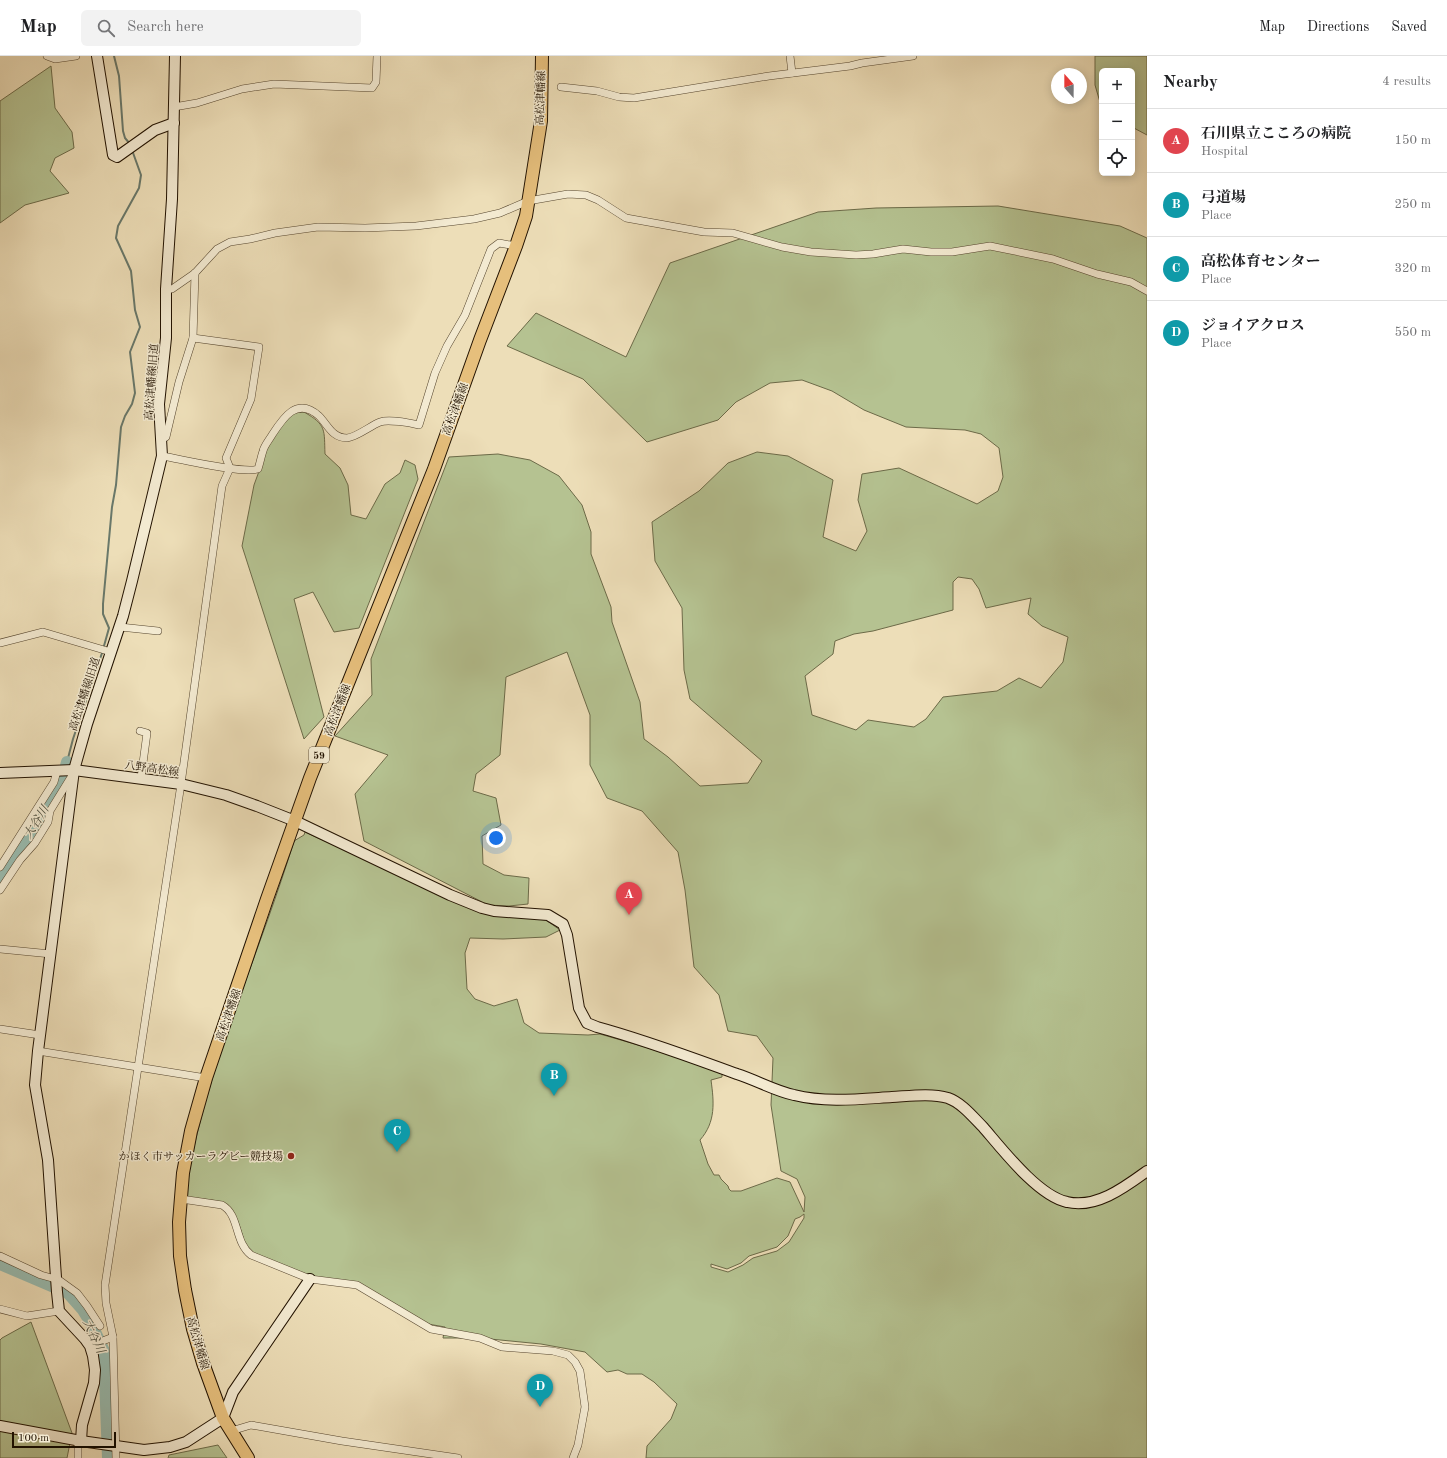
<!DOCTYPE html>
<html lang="en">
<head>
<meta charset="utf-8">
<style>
	:root { --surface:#fff; --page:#f2f2f2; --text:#202124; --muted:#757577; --line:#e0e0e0; --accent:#8f2418 }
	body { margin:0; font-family:"Old Standard TT","Noto Serif JP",serif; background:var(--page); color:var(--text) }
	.controls { position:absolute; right:12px; top:12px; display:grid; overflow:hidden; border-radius:6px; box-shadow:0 2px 10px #0003 }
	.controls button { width:36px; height:36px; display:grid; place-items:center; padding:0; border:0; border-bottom:1px solid var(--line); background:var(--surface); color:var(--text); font:20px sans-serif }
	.compass { position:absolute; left:1051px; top:12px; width:36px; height:36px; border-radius:50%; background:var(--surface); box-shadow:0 2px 10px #0003; rotate:339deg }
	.scale { position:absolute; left:12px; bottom:10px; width:104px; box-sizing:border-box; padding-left:4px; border:2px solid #221200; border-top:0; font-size:11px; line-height:14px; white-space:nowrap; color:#221200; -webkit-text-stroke:3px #f3ead1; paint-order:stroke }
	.you { position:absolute; left:496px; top:782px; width:14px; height:14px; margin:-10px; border:3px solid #fff; border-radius:50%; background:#1a73e8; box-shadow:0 0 0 6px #1a73e833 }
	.badge { display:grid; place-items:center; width:26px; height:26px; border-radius:50%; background:var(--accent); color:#fff; font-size:13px; font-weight:700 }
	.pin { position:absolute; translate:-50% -33px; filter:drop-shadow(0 1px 2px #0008) }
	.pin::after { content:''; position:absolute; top:21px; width:14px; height:12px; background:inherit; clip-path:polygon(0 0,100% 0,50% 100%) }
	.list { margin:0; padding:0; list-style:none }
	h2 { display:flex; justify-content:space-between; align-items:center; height:52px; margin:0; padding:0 16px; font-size:17px }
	h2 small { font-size:13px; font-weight:400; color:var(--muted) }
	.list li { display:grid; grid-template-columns:26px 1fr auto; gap:12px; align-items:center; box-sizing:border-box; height:64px; padding:0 16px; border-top:1px solid var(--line) }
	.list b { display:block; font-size:15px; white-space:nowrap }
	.list p { margin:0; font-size:13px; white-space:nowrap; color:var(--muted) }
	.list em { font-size:13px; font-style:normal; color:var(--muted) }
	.icon { flex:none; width:22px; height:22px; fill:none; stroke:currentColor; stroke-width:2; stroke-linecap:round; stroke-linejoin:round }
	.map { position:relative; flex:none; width:1147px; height:1402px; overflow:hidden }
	header { display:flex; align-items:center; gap:24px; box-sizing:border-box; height:56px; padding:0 20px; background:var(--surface); border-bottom:1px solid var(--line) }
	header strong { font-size:19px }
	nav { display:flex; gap:22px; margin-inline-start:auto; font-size:14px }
	.search { width:280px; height:36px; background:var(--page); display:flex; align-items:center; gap:10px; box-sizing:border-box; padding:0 14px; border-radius:6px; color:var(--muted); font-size:15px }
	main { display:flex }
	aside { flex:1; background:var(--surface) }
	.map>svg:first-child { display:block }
	.green { fill:#b5c291; stroke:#6c6a48; fill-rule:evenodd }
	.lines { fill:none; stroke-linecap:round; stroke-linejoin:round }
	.stream { stroke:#69786a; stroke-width:2 }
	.river { stroke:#99bcb0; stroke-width:12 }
	.street-casing { stroke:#55452e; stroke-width:8 }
	.secondary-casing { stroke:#221200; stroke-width:12 }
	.primary-casing { stroke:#221200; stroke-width:14 }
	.street { stroke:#f3ead1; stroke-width:7 }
	.secondary { stroke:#f3ead1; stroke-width:10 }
	.primary { stroke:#e6bf7c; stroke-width:12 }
	.poi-dot { fill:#8f2418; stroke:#f3ead1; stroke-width:1.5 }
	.labels { text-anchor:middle; stroke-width:3; stroke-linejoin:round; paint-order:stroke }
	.shield { fill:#f3ead1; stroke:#61533f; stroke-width:1 }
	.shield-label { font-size:10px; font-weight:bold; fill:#221200 }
	.street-label { font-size:11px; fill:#221200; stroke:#f3ead1 }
	.poi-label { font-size:11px; fill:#221200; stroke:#f3ead1; text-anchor:end }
	.water-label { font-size:12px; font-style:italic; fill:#4c4e3e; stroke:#f3ead1 }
</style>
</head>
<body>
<header>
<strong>Map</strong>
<div class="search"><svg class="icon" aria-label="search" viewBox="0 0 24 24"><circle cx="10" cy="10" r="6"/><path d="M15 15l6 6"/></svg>Search here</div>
<nav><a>Map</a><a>Directions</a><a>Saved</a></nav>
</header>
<main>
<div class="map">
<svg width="1147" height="1402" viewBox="0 0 1147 1402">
	<rect width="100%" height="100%" fill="#eddeb8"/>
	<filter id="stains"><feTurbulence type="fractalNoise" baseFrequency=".005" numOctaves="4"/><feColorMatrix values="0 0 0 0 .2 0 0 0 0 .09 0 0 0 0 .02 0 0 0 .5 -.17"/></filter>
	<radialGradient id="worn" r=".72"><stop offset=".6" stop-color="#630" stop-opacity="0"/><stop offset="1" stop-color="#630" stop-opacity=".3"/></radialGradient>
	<!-- green -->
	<g class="green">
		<path d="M 1095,0 L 1147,0 L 1147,79 L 1132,71 L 1132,15 L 1102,15 L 1102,53 L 1095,29 Z"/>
		<path d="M 51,10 L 55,52 L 72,76 L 74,92 L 55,102 L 50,115 L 69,137 L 25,149 L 0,167 L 0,45 Z"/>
		<path d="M 998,150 L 1120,170 L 1147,182 L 1147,1402 L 646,1402 L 647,1390 L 671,1363 L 677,1348 L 654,1326 L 642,1318 L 627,1318 L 618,1314 L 607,1316 L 585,1296 L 541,1288 L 480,1282 L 443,1282 L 445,1271 L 428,1268 L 358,1227 L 317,1222 L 289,1213 L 247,1194 C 243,1182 236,1151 224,1147 C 213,1143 198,1143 186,1142 C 188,1128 189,1114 192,1100 C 215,992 262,890 294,785 L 304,779 L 305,776 L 437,836 L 522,861 L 546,864 L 560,874 L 546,881 L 503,883 L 470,882 L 465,897 L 467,933 L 475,943 L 494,950 L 517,943 L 524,967 L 539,977 L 588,979 L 600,978 L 645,991 L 722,1016 L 722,1021 L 711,1024 C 714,1046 716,1066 700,1084 L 708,1108 L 714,1119 L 719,1119 L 721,1123 L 728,1130 L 729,1133 L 731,1135 L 741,1135 L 777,1122 L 790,1126 L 804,1156 L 805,1141 L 797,1123 L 781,1115 L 771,1049 L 773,1002 L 757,980 L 728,975 L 719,939 L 694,911 L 685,834 L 678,796 L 642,755 L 607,742 L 590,709 L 590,659 L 567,596 L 506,621 L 500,699 L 476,718 L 473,735 L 496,742 L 501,769 L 482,780 L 483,808 L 504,819 L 529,822 L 528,848 L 509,850 L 488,849 L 364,785 L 355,738 L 388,699 L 335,680 L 372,639 L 371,603 L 449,401 L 498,398 L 530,404 L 559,420 L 582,449 L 591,476 L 591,498 L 611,551 L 612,566 L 640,646 L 644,683 L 668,701 L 700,730 L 748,727 L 762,705 L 690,643 L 684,614 L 682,552 L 655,505 L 652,466 L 699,435 L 728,407 L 757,396 L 788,400 L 833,424 L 823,481 L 856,495 L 867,475 L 858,444 L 862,418 L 899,412 L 977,448 L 998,435 L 1003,421 L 999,392 L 981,378 L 965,374 L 906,371 L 864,354 L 832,335 L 802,324 L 770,327 L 736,346 L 718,364 L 647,386 L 583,323 L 507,290 L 536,257 L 626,301 L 670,207 L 818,156 L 876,152 ZM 958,521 L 972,523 L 979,533 L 986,552 L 1031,542 L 1028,558 L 1042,570 L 1068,581 L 1063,606 L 1041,632 L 1019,622 L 997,635 L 943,641 L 926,663 L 914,671 L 868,664 L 856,674 L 812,659 L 805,620 L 833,598 L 835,585 L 854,578 L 873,575 L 953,554 L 953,526 ZM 804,1158 L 804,1162 L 789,1186 L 777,1195 L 753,1202 L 743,1209 L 728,1216 L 711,1211 L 711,1208 L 727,1213 L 741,1207 L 749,1200 L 777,1191 L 788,1180 L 795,1163 L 800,1161 Z"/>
		<path d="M 304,356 C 327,369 324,374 325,398 L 340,412 L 348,429 L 351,459 L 366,463 L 385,428 L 400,417 L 405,404 L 415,409 L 418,423 L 359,572 L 334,576 L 313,536 L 294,543 L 324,661 L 304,683 L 242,490 L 254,429 L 262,407 L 267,390 L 281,366 L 293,357 Z"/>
		<path d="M 31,1266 L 72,1377 L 67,1402 L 0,1402 L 0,1284 L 2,1282 Z"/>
		<path d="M 218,1389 L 227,1402 L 168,1402 L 169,1399 Z"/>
	</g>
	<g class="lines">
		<!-- stream -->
		<g class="stream">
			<path d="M 114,0 L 119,20 L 123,75 L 125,82 L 130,88"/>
			<path d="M 67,706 L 73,683 L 102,597 L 109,572 L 103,558 L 103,548 L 112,451 L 116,429 L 121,371 L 125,360 L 132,348 L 135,337 L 130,296 L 140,271 L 135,254 L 131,215 L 116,182 L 118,170 L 139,132 L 141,119 L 132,94"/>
		</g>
		<!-- river -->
		<g class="river">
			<path d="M 0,824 L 62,725 L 67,706"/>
			<path d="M 0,1208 L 68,1237 L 83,1254 L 91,1267 L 104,1295 L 108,1402"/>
		</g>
		<!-- street casing -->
		<g class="street-casing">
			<g id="street">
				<path d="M 47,0 L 55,3 L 76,0"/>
				<path d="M 790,0 L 792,17"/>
				<path d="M 561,31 L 597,35 L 619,41 L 634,42 L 769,20 L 850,10 L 862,7 L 913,0"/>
				<path d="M 174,51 L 197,47 L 242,33 L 274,28 L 372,32 L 376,26 L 377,0"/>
				<path d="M 166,233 L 172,233 L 195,217 L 217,193 L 230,186 L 250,183 L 275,177 L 318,171 L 365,172 L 416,170 L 474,163 L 500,157 L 528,145 L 568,138 L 586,139 L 598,144 L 626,162 L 704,176 L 733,177 L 782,191 L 811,196 L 856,199 L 873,198 L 903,193 L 931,196 L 952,196 L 990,190 L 1053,203 L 1097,218 L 1131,226 L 1147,235"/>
				<path d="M 161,384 L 166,381 L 179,326 L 193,282 L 195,217"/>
				<path d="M 162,400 C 181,403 242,418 258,413 C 260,407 261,401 263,395 C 264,390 269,384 272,379 C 283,362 297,340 319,360 C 328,369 332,382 347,382 C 357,381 370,370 380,366 C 388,363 410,367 419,369 L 435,317 L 447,290 L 465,259 L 491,193 L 499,187 L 516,190"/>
				<path d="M 120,571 L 158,575"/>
				<path d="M 0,587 L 43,576 L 111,596"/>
				<path d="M 140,675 L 147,677 L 141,722"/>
				<path d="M 0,811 L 54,726 L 57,715"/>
				<path d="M 0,834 L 20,804 L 35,787 L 48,766 L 50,755 L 71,721"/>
				<path d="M 0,893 L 51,898"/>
				<path d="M 0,973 L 40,979"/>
				<path d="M 38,995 L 206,1022"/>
				<path d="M 181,1143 L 222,1149 C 240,1159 234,1186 251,1199 L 310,1223 L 357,1229 L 431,1273 L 480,1282 L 502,1291 L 553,1295 L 568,1299 L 575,1306 L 580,1315 L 585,1351 L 578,1389 L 573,1402"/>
				<path d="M 0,1200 L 41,1219 L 59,1224 L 77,1237 L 87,1250 L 100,1270"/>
				<path d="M 0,1253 L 27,1260 L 59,1255"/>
				<path d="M 113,1281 L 116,1402"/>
				<path d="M 90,1290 L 113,1281 L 106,1247 L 105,1229 L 181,728 L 222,430 L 230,412 L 226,402 L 251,343 L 259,291 L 193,282"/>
				<path d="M 231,1375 L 251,1369 L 342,1385 L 458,1402"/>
				<path d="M 78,1402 L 78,1384"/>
			</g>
		</g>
		<!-- secondary casing -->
		<g class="secondary-casing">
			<g id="secondary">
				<path d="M 97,0 L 113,99 L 117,101 L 155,74 L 174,67"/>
				<path d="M 0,717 L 74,714 L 181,728 L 226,739 L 257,750 L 295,765 L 450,839 L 482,852 L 494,855 L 548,859 L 563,868 L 567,879 L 579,952 L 587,967 L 597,971 C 645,984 690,1001 737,1018 C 756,1024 775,1035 794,1039 C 826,1047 860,1043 892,1041 C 910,1040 931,1037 948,1042 C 962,1047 973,1061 983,1071 C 1002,1093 1038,1140 1067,1146 C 1096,1153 1125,1131 1147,1115"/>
				<path d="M 0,1370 L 81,1385 L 144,1394 L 170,1391 L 186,1386 L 223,1362 L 233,1336 L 310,1223"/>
				<path d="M 81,1385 L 82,1369 L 94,1327 L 95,1314 L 93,1300 L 90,1290 L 85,1283 L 59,1255 L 57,1236 L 48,1104 L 35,1029 L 38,995 L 74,714 L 87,668 L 123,560 L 132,525 L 162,400 L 159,348 L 166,282 L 166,233 L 172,143 L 175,0"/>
			</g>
		</g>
		<!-- primary casing -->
		<g class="primary-casing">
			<path id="primary" d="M 248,1402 L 223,1362 L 203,1307 L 193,1273 L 185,1234 L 180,1200 L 179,1166 L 183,1117 L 191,1075 L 206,1022 L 267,843 L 310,722 L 434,413 L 480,284 L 516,190 L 526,160 L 541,65 L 542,0"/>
		</g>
		<!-- street -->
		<use href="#street" class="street"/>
		<!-- secondary -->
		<use href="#secondary" class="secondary"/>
		<!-- primary -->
		<use href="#primary" class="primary"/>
	</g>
	<!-- markers -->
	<circle class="poi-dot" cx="291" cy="1100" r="4"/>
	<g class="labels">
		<!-- shield labels -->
		<rect class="shield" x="309" y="691" width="20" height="16" rx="3"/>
		<g class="shield-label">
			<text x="319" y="703">59</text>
		</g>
		<!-- street labels -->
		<g class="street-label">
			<text transform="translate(540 42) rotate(-88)" y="4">高松津幡線</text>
			<text transform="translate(151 326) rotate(-86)" y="4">高松津幡線旧道</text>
			<text transform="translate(455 353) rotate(-70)" y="4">高松津幡線</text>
			<text transform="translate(84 638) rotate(-72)" y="4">高松津幡線旧道</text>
			<text transform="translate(337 654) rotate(-69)" y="4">高松津幡線</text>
			<text transform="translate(152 712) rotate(8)" y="4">八野高松線</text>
			<text transform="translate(228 959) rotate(-71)" y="4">高松津幡線</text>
			<text transform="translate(198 1287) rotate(74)" y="4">高松津幡線</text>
		</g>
		<!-- poi labels -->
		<g class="poi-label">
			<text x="283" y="1104">かほく市サッカーラグビー競技場</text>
		</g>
		<!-- water labels -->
		<g class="water-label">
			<text transform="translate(36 766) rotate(-58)" y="4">大谷川</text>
			<text transform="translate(94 1280) rotate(65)" y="4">大谷川</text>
		</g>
	</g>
	<rect width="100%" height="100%" filter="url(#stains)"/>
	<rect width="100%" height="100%" fill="url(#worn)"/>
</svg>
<div class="controls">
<button>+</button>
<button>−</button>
<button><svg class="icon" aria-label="locate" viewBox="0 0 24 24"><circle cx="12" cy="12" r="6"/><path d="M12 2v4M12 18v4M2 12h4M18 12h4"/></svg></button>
</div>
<svg class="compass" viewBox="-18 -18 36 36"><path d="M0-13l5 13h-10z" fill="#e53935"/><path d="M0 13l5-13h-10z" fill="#757577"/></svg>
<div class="scale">100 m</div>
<div class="you"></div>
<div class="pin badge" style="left:629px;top:859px;background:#e0444e">A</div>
<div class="pin badge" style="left:554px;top:1040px;background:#0f9aa8">B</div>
<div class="pin badge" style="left:397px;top:1096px;background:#0f9aa8">C</div>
<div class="pin badge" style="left:540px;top:1351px;background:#0f9aa8">D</div>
</div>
<aside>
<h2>Nearby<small>4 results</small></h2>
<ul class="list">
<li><span class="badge" style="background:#e0444e">A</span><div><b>石川県立こころの病院</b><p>Hospital</p></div><em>150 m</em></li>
<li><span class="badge" style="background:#0f9aa8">B</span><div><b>弓道場</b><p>Place</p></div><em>250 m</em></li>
<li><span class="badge" style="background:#0f9aa8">C</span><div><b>高松体育センター</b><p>Place</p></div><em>320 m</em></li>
<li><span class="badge" style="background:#0f9aa8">D</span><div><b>ジョイアクロス</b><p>Place</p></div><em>550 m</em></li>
</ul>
</aside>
</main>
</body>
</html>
